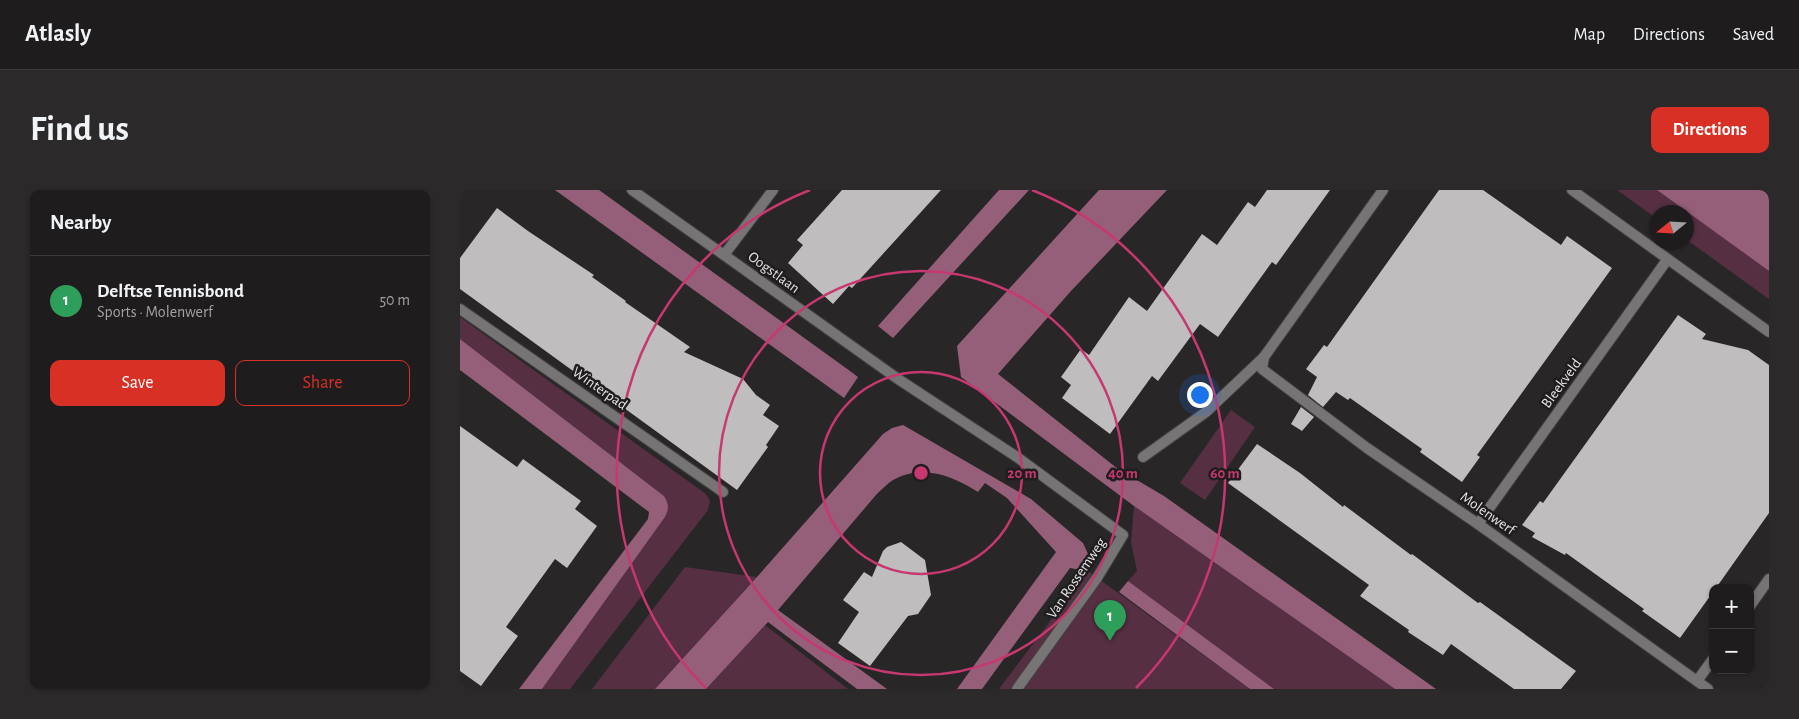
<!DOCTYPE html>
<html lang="en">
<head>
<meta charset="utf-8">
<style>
	:root { --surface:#1f1c1e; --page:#2c292b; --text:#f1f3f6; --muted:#a1a1a4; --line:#3c3a3c; --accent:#d93025 }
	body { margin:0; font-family:"Alegreya Sans",sans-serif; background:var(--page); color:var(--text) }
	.controls { position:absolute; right:15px; bottom:15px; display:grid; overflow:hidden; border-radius:10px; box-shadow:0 1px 4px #0004 }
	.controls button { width:45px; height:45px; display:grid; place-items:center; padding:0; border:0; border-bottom:1px solid var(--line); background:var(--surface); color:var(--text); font:25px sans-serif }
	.compass { position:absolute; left:1189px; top:15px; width:45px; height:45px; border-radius:50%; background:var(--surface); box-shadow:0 1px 4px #0004; rotate:252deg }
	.you { position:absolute; left:739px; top:204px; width:18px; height:18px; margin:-12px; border:4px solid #fff; border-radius:50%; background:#1a73e8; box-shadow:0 0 0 8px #1a73e833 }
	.badge { display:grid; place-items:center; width:32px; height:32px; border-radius:50%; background:var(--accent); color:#fff; font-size:16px; font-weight:700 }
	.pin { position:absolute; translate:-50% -41px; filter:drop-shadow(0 1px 2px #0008) }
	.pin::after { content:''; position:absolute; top:26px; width:18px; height:15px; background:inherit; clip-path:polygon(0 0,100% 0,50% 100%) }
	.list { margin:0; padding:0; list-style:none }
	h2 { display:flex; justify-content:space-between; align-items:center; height:65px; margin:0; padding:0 20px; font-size:21px }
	h2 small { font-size:16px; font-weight:400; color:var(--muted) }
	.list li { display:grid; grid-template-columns:32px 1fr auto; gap:15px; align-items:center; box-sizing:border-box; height:90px; padding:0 20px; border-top:1px solid var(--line) }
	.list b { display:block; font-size:19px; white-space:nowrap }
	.list p { margin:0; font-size:16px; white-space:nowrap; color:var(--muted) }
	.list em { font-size:16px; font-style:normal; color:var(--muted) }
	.actions { display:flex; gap:10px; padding:15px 20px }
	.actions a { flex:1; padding:11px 0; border:1px solid var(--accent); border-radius:10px; text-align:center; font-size:18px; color:var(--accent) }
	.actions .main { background:var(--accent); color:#fff }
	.map { position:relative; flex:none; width:1309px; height:499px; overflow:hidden; border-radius:10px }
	header { display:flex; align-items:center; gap:30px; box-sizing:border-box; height:70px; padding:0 25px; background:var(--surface); border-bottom:1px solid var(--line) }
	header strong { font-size:24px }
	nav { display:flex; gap:28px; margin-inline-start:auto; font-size:18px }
	.intro { display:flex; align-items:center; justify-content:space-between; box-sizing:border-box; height:120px; padding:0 30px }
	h1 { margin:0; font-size:35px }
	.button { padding:12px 22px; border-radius:10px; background:var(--accent); color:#fff; font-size:18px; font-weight:700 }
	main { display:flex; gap:30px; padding:0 30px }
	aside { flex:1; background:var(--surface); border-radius:10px; box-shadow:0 1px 4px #0004 }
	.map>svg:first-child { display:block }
	.green { fill:#572f42 }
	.water { fill:#965f79 }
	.building { fill:#c0bdbe }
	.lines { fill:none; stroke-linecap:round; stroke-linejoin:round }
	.lane-casing { stroke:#434142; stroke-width:12 }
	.street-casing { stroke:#434142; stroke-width:12 }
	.lane { stroke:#767475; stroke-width:10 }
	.street { stroke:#767475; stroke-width:10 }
	.ring { fill:none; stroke:#c73770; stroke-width:2.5 }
	.labels { text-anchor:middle; stroke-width:5; stroke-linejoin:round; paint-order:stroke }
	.street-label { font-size:15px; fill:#e6e4e5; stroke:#201d1e }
	.centre { fill:#c73770; stroke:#201d1e; stroke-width:2.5 }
	.ring-label { font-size:15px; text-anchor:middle; font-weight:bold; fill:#c73770; stroke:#201d1e; stroke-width:5; stroke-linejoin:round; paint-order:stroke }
</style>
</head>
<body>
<header>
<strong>Atlasly</strong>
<nav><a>Map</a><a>Directions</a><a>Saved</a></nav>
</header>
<div class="intro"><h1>Find us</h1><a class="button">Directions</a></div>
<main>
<aside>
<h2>Nearby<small></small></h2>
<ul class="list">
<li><span class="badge" style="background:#2e9e5b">1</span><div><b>Delftse Tennisbond</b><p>Sports · Molenwerf</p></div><em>50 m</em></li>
</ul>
<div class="actions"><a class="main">Save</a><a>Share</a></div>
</aside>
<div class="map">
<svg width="1309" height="499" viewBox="0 0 1309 499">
	<rect width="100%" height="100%" fill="#292628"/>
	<!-- green -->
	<g class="green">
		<path d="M 1157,0 L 1197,0 L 1309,81 L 1309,109 L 1227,50 L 1226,22 L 1196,22 L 1196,28 Z"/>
		<path d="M 0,127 L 246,304 L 250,311 L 248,320 L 110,499 L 82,499 L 205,327 L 207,322 L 204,306 L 0,149 Z"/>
		<path d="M 771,220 L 795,237 L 745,310 L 720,293 Z"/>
		<path d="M 674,316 L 935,499 L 814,499 L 668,391 L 677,381 L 671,352 Z"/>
		<path d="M 225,377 L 297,387 L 195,499 L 132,499 Z"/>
		<path d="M 628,381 L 790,499 L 539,499 Z"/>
		<path d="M 305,435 L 388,499 L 246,499 Z"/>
	</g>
	<!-- water -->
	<g class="water">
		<path d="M 95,0 L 139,0 L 390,181 L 398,187 L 384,208 Z"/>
		<path d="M 539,0 L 569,0 L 433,148 L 418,136 Z"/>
		<path d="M 639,0 L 707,0 L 611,101 L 538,184 L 658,279 L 704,306 L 976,499 L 935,499 L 674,316 L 501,187 L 497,156 Z"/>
		<path d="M 1197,0 L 1309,0 L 1309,81 Z"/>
		<path d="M 0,149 L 204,306 C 209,314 209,319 205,327 L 82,499 L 59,499 L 188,329 L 189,322 L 0,180 Z"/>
		<path d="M 443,235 L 571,309 L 623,353 L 629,366 L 628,370 L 621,380 L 610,378 L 522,499 L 497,499 L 596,362 L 547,308 L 525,293 L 518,302 C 491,285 460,273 430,292 C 425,296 420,301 416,305 L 318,420 L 427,499 L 397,499 L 308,432 L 246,499 L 195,499 L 297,387 L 423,244 L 432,238 Z"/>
		<path d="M 668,391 L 814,499 L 790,499 L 659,402 Z"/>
	</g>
	<!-- building -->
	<g class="building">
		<path d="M 382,0 L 481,0 L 392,98 L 389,96 L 373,114 L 328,73 L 343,55 L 337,50 Z"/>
		<path d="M 807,0 L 870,0 L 816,75 L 812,72 L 758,147 L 740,134 L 698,191 L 692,186 L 650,244 L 602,208 L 611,195 L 601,187 L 621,159 L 629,165 L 669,107 L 687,121 L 742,44 L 757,55 L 788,12 L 795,17 Z"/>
		<path d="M 979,0 L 1023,0 L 1101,55 L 1107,46 L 1152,78 L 1017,265 L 1020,267 L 1002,292 L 960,262 L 962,259 L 890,208 L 888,210 L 876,202 L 863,217 L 848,205 L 857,187 L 846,179 L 864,155 L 867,157 Z"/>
		<path d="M 37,18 L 68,41 L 134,85 L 132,87 L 166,111 L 165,112 L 230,157 L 224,162 L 283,189 L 296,205 L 310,215 L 303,225 L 319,236 L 306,255 L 308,257 L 277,300 L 0,99 L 0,68 Z"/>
		<path d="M 1218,125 L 1246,144 L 1242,149 L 1288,160 L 1309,175 L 1309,323 L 1256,398 L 1253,398 L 1253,402 L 1220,448 L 1182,421 L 1184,419 L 1106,363 L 1105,365 L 1072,347 L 1075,343 L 1062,335 L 1080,311 L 1083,313 Z"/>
		<path d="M 841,217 L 854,227 L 842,241 L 831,234 Z"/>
		<path d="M 0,236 L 57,277 L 63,269 L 121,311 L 115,319 L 137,336 L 107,378 L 95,369 L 46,437 L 58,446 L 21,496 L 0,481 Z"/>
		<path d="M 797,254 L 840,283 L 883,317 L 884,315 L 951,365 L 952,364 L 1018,413 L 1020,412 L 1116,481 L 1101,499 L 1054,499 L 991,454 L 983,465 L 948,442 L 949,440 L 900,406 L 909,395 L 768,293 Z"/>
		<path d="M 441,352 L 465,370 L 471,405 L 458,424 L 448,426 L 410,476 L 378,453 L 399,422 L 383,410 L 404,382 L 412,387 L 423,361 L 427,357 Z"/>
	</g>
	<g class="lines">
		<!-- lane casing -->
		<g class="lane-casing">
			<path id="lane" d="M 264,65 L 438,189 L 557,267 L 663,345 L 637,388 L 557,499"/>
		</g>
		<!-- street casing -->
		<g class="street-casing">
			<g id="street">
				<path d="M 172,0 L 264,65 L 313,0"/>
				<path d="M 923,0 L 804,167 L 802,179 L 907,258 L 1018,334 L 1248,499"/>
				<path d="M 1112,0 L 1309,142"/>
				<path d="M 0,119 L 263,302"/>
				<path d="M 683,267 L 746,222 L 804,167"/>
				<path d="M 1018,334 L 1207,70"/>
				<path d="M 1290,416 L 1309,389"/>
				<path d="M 1237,491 L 1253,469"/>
			</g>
		</g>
		<!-- lane -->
		<use href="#lane" class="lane"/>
		<!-- street -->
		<use href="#street" class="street"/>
	</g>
	<!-- distance rings -->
	<g class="ring">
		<circle cx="461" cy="283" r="101"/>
		<circle cx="461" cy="283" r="202"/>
		<path d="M246 498A304 304 0 0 1 350 0M572 0A304 304 0 0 1 676 498"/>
	</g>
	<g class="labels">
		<!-- street labels -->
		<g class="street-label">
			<text transform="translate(314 82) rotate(36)" y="5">Oogstlaan</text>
			<text transform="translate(1101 193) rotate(-54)" y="5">Bleekveld</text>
			<text transform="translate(140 198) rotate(35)" y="5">Winterpad</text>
			<text transform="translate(1028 323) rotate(35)" y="5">Molenwerf</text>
			<text transform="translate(616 388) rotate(-56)" y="5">Van Rossemweg</text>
		</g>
	</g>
	<circle cx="461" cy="283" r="8" class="centre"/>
	<g class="ring-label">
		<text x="562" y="288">20 m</text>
		<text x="663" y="288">40 m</text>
		<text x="765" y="288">60 m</text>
	</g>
</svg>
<div class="controls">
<button>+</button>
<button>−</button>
</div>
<svg class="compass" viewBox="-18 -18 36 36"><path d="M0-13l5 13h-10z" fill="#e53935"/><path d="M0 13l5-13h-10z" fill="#a1a1a4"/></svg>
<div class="you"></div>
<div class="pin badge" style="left:650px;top:451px;background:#2e9e5b">1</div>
</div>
</main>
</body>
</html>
